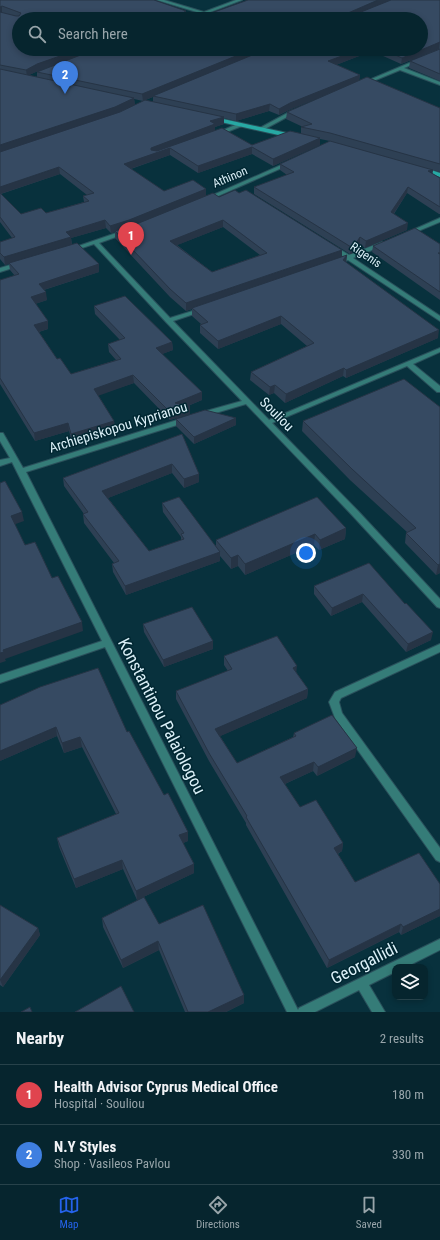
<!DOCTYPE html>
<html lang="en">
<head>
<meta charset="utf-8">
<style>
	:root { --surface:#06252e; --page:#14313a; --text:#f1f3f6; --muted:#98a5aa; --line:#27424a; --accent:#2563eb }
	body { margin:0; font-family:"Roboto Condensed",sans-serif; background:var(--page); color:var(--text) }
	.controls { position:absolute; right:12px; bottom:12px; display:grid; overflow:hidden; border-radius:8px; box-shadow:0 2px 6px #0003 }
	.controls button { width:36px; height:36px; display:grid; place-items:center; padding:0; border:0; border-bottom:1px solid var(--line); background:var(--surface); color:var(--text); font:20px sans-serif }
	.you { position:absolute; left:306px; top:553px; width:14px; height:14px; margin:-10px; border:3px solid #fff; border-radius:50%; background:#1a73e8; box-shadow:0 0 0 6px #1a73e833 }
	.badge { display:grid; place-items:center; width:26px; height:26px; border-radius:50%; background:var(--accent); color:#fff; font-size:13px; font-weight:700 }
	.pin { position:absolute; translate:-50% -33px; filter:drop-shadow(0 1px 2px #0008) }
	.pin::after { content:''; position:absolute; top:21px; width:14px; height:12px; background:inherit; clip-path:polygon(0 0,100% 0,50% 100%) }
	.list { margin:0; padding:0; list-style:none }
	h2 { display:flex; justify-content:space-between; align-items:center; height:52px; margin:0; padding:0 16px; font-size:17px }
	h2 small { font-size:13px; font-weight:400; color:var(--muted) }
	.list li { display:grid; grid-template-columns:26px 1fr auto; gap:12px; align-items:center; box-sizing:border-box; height:60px; padding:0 16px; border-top:1px solid var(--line) }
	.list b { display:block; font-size:15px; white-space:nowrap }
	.list p { margin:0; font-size:13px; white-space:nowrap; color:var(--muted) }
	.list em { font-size:13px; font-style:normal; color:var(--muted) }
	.icon { flex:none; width:22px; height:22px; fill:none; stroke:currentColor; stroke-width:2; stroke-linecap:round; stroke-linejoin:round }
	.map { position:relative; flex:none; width:440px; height:1012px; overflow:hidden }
	.search { position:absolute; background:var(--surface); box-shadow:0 2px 6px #0003; left:12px; right:12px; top:12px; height:44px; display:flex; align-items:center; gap:10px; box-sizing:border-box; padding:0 14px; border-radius:22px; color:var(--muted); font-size:15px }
	.sheet { height:172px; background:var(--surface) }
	nav { display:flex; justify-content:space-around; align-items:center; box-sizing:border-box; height:56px; border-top:1px solid var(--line); background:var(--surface); font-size:11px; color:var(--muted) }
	nav a { display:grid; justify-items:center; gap:2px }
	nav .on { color:var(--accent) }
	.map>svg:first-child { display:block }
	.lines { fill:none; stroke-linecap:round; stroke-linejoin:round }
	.lane-casing { stroke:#2a505b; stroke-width:2 }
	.street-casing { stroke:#2a505b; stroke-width:2 }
	.secondary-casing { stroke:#2a505b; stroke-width:2 }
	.lane { fill:#357c78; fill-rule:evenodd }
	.street { fill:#357c78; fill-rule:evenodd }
	.secondary { fill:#27a9a4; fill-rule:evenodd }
	.wall { fill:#2e4054; fill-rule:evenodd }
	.shaded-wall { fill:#263445 }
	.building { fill:#364a62; stroke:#263445; fill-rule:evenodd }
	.labels { text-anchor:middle; stroke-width:3; stroke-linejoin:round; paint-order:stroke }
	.far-street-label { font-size:12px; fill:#dbf0f8; stroke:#002732 }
	.street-label { font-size:14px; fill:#dbf0f8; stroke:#002732 }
	.near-street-label { font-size:17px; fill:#dbf0f8; stroke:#002732 }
</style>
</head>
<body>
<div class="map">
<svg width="440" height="1012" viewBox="0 0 440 1012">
	<rect width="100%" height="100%" fill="#08313d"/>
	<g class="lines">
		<!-- lane casing -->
		<g class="lane-casing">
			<g id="lane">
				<path d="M 240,123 L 243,125 L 242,126 L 219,135 L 214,134 Z"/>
				<path d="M 440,644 L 440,652 L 341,698 L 339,702 L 342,713 L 440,848 L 440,862 L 436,860 L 335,718 L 329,702 L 335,692 Z"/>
			</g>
		</g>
		<!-- street casing -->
		<g class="street-casing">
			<g id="street">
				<path d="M 157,0 L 164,0 L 204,12 L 236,0 L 242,0 L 192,19 L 186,19 L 200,13 Z"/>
				<path d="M 440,50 L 440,53 L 404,68 L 440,82 L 440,85 L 400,70 L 366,84 L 362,83 Z"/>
				<path d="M 293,110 L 298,111 L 263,130 L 258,129 Z"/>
				<path d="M 288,162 L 293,163 L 209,200 L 204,199 Z"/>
				<path d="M 440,218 L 440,222 L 411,234 L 409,235 L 406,233 Z"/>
				<path d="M 125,230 L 127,231 L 127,233 L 99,243 L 170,318 L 199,309 L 203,309 L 203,311 L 173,321 L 269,420 L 440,348 L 440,352 L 413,364 L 440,386 L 440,392 L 437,392 L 407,366 L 272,423 L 358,511 L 440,599 L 440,608 L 437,607 L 352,515 L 246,404 L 202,417 L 199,417 L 198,415 L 199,413 L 242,401 L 166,322 L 94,244 L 70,252 L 67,250 Z"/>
				<path d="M 382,242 L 385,244 L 384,245 L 353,258 L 440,316 L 440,321 L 348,260 L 337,264 L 334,262 L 344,257 L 332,249 L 332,247 L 336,247 L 349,255 Z"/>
				<path d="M 20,262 L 23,264 L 22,265 L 0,272 L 0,268 Z"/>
				<path d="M 187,417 L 190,417 L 191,419 L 190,421 L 26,472 L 298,1010 L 299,1008 L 440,939 L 440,950 L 406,967 L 395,967 L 395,972 L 369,985 L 385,1012 L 372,1012 L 359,990 L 315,1012 L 287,1012 L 105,647 L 0,683 L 0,675 L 102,641 L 12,462 L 0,466 L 0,460 L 10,458 L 0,441 L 0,433 L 3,433 L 23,468 Z"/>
			</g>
		</g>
		<!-- secondary casing -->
		<g class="secondary-casing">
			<g id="secondary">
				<path d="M 214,117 L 292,134 L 295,136 L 292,138 L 212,120 L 211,119 Z"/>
				<path d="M 422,167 L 440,173 L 440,177 L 420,170 L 420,168 Z"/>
			</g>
		</g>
		<!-- lane -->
		<use href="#lane" class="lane"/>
		<!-- street -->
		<use href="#street" class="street"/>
		<!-- secondary -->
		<use href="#secondary" class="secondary"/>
	</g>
	<!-- wall -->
	<g class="wall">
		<path d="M 0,0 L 186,11 L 186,14 L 200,17 L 440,0 L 440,81 L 409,68 L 410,61 L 439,49 L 401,64 L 372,51 L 336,65 L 360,75 L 359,81 L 440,108 L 440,172 L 433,170 L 432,174 L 440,178 L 440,214 L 439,214 L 407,193 L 394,214 L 407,230 L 365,248 L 360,244 L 353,253 L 350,254 L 254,194 L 254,187 L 287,175 L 280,170 L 280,164 L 330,141 L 320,139 L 320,145 L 273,166 L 252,154 L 198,173 L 170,155 L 131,169 L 164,191 L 206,189 L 206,196 L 219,197 L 342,250 L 342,257 L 347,255 L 346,262 L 438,338 L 346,378 L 343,376 L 285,403 L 274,393 L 269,395 L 250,380 L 251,372 L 307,346 L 281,324 L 218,349 L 200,333 L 200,325 L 201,324 L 192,316 L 192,309 L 186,311 L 170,297 L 115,238 L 115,232 L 111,233 L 106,228 L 71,238 L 72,244 L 99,264 L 99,272 L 44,290 L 47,300 L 35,304 L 48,321 L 48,329 L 39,332 L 57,359 L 71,374 L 116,360 L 109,352 L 108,344 L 120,340 L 95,314 L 94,306 L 172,342 L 173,350 L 162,354 L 202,392 L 202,400 L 188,406 L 190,406 L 190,414 L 170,420 L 134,383 L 98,395 L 114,421 L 115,428 L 72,442 L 69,431 L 35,441 L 0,384 L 0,280 L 15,276 L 10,270 L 9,264 L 5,265 L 0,259 L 0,242 L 12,238 L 0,222 ZM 19,19 L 421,19 L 421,49 L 19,49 ZM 65,61 L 37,72 L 37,77 L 29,75 L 38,71 ZM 330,93 L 287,112 L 286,119 L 303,127 L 301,127 L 301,134 L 252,145 L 215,131 L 215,127 L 224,124 L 224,118 L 236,121 L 269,111 L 279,115 L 289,110 ZM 153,97 L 153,102 L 135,105 L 134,99 L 143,101 ZM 60,174 L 87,195 L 83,196 L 84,202 L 46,213 L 21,214 L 1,194 ZM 223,227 L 260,255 L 212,272 L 177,245 Z"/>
		<path d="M 440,244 L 440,300 L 372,252 L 373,246 Z"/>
		<path d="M 440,407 L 440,573 L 436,575 L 405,543 L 406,533 L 407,532 L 350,480 L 302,431 L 303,421 Z"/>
		<path d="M 176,419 L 236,425 L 194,444 L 176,426 Z"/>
		<path d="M 182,434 L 199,474 L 199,482 L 184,488 L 172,473 L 108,498 L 149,551 L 181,540 L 181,537 L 163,512 L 162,503 L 216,546 L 216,540 L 346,528 L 345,539 L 319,550 L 314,545 L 245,575 L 238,566 L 231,569 L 220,556 L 220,561 L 126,595 L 113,572 L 112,564 L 114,563 L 84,523 L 83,514 L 84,514 L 64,486 L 63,478 Z"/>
		<path d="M 369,563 L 431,640 L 406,652 L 362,602 L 331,616 L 314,594 L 314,586 Z"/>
		<path d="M 143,624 L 213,649 L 164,667 L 144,632 Z"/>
		<path d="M 224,656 L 296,672 L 308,689 L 307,698 L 220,736 L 237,763 L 293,737 L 294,733 L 355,757 L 317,776 L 313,771 L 285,784 L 300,807 L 343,843 L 342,851 L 338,854 L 355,882 L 440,884 L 440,916 L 401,935 L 399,932 L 327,968 L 246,825 L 246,823 L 209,761 L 176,699 L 176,691 L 228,671 L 224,665 Z"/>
		<path d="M 0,705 L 127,732 L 188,841 L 183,843 L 194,873 L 137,900 L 123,869 L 76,888 L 59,847 L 57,838 L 116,814 L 82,747 L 64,753 L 57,736 L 0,761 Z"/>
		<path d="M 0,905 L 38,928 L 40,935 L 3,987 L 0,985 Z"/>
		<path d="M 102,918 L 159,924 L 244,1003 L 226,1012 L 185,1012 L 159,950 L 123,968 L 103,927 Z"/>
	</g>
	<!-- shaded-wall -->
	<g class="shaded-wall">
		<path d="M 378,0 L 391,0 L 348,19 L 348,13 Z"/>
		<path d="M 2,6 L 2,13 L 0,13 L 0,7 Z"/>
		<path d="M 440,42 L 439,49 L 401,64 L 402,58 Z"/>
		<path d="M 80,49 L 99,49 L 38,71 L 27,76 L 26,70 L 37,64 Z"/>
		<path d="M 253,49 L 268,49 L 143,101 L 142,94 Z"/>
		<path d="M 361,49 L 372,49 L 372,51 L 328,68 L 328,61 Z"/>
		<path d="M 360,75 L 359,81 L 289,110 L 279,115 L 279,109 L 290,103 Z"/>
		<path d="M 134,98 L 135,105 L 115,114 L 0,152 L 0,145 Z"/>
		<path d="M 270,104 L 269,111 L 236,121 L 236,114 Z"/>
		<path d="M 224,117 L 224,124 L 215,127 L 215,131 L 170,148 L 170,155 L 124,171 L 124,164 L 151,148 L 210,121 Z"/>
		<path d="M 320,138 L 320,145 L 273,166 L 273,159 Z"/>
		<path d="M 252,147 L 252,154 L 198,173 L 198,166 Z"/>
		<path d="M 59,167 L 60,174 L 0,194 L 0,187 Z"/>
		<path d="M 433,170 L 432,176 L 428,171 Z"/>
		<path d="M 408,187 L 407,193 L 390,219 L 391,212 Z"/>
		<path d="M 206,189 L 206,196 L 130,228 L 111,233 L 110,226 Z"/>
		<path d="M 105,220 L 106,228 L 71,238 L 72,245 L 5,265 L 4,257 L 66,232 Z"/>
		<path d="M 223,220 L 223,227 L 170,248 L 170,241 Z"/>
		<path d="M 408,223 L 407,230 L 365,248 L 366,241 Z"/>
		<path d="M 360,237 L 360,244 L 353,253 L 350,254 L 351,247 Z"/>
		<path d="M 342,250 L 342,258 L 192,308 L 192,309 L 186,311 L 186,303 Z"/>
		<path d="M 347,255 L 346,263 L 343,260 Z"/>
		<path d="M 99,264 L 99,272 L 40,291 L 39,284 Z"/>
		<path d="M 46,292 L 47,300 L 32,305 L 31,297 Z"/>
		<path d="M 281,316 L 281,324 L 218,349 L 218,341 Z"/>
		<path d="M 48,321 L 48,329 L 35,333 L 34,325 Z"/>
		<path d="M 439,330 L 438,338 L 346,378 L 346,370 Z"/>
		<path d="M 172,342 L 173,350 L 157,356 L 156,348 Z"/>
		<path d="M 344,368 L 343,376 L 285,403 L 286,394 Z"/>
		<path d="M 133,375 L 134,383 L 95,397 L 94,389 Z"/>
		<path d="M 275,385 L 274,393 L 269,395 L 270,387 Z"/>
		<path d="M 202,392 L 202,400 L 177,410 L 190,406 L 190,414 L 170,420 L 170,412 L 175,403 Z"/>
		<path d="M 236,418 L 236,425 L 194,444 L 194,437 Z"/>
		<path d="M 114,421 L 115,428 L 72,442 L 71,434 Z"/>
		<path d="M 68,423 L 69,431 L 35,441 L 34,433 Z"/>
		<path d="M 172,464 L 172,473 L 103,500 L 102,491 Z"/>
		<path d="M 199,474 L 199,482 L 184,488 L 184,479 Z"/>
		<path d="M 22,512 L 24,521 L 13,525 L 11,516 Z"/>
		<path d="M 346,528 L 345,539 L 319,550 L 320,540 Z"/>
		<path d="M 315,534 L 314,545 L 245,575 L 245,564 Z"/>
		<path d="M 220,552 L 220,561 L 126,595 L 125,586 Z"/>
		<path d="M 238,555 L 238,566 L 231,569 L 231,558 Z"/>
		<path d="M 440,564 L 440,573 L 436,575 L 438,565 Z"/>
		<path d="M 363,594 L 362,602 L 331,616 L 332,608 Z"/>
		<path d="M 82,622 L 83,631 L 5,659 L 6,661 L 0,663 L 0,653 L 3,650 Z"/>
		<path d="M 433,632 L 431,640 L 406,652 L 408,644 Z"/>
		<path d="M 213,641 L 213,649 L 164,667 L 163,660 Z"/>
		<path d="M 297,666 L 296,675 L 293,668 Z"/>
		<path d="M 308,689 L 307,698 L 216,738 L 215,729 Z"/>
		<path d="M 56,727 L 57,736 L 0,761 L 0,751 Z"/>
		<path d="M 80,737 L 82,747 L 64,753 L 62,743 Z"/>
		<path d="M 357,748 L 355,757 L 317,776 L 318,767 Z"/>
		<path d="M 314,762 L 313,771 L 280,786 L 280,777 Z"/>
		<path d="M 188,832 L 188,841 L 179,845 L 179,835 Z"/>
		<path d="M 343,843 L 342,851 L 333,856 L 334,848 Z"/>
		<path d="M 122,860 L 123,869 L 76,888 L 74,879 Z"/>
		<path d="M 194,864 L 194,873 L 137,900 L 136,891 Z"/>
		<path d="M 440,909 L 440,916 L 401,935 L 403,927 Z"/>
		<path d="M 401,924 L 399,932 L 327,968 L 329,960 Z"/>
		<path d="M 38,928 L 40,935 L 3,987 L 0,980 Z"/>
		<path d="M 158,941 L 159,950 L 123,968 L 121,960 Z"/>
		<path d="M 244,995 L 244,1003 L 226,1012 L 208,1012 Z"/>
	</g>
	<!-- building -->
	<g class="building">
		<path d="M 0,0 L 154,0 L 186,11 L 184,12 L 186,14 L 193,14 L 200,17 L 248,0 L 378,0 L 348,13 L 356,14 L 391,0 L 440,0 L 440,42 L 402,58 L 382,49 L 421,49 L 421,19 L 19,19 L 19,49 L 80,49 L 37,64 L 26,70 L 0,65 L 0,12 L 16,16 L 19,16 L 21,13 L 2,6 L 0,7 Z"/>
		<path d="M 96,49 L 253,49 L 142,94 L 37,72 Z"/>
		<path d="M 267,49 L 361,49 L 328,61 L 360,75 L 290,103 L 279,109 L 270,104 L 236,114 L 153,96 Z"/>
		<path d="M 440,49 L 440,74 L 410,61 Z"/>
		<path d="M 0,69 L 134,98 L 115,107 L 0,145 Z"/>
		<path d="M 367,77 L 440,108 L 440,164 L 330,133 L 301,127 L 312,124 L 287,112 Z"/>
		<path d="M 145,100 L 224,117 L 210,121 L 215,124 L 151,148 L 151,150 L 157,151 L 222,128 L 252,145 L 290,131 L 320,138 L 273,159 L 252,147 L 198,166 L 170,148 L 124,164 L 164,191 L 193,180 L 206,189 L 129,220 L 110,226 L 105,220 L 66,232 L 71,237 L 4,257 L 0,253 L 0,242 L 15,237 L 0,217 L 0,193 L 21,214 L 41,208 L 46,213 L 89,201 L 83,196 L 94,193 L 59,167 L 0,187 L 0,152 L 120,112 Z"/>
		<path d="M 330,141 L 433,170 L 428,171 L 440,178 L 440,207 L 408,187 L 391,212 L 408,223 L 366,241 L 360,237 L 354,246 L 351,247 L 254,187 L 294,172 L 280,164 Z"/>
		<path d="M 235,190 L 239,193 L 246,190 L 342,250 L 186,303 L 170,289 L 115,231 L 134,225 L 213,193 L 219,197 ZM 223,220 L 267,253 L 212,272 L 170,241 Z"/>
		<path d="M 415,228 L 440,244 L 440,253 L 438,253 L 440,254 L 440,292 L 373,246 Z"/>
		<path d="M 77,243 L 99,264 L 39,284 L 46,292 L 31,297 L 48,321 L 34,325 L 57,359 L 60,358 L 71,374 L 121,359 L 108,344 L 125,338 L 94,306 L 125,296 L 172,342 L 156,348 L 202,392 L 175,403 L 190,406 L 170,412 L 133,375 L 94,389 L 114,421 L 71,434 L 68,423 L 34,433 L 0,378 L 0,280 L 19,274 L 9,263 Z"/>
		<path d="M 347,255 L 343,260 L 439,330 L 346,370 L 344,368 L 286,394 L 275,385 L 270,387 L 251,372 L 314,343 L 281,316 L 218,341 L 200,325 L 208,322 L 192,308 Z"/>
		<path d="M 404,379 L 440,407 L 440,564 L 438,565 L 406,533 L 416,528 L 352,469 L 303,421 Z"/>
		<path d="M 205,410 L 236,418 L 194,437 L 176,419 Z"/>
		<path d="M 182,434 L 199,474 L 184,479 L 172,464 L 102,491 L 149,551 L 184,539 L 181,534 L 184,533 L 162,503 L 179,497 L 220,552 L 125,586 L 112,564 L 119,561 L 83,514 L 88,512 L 63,478 Z"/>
		<path d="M 5,481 L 22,512 L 11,516 L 25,545 L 35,542 L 52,578 L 58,576 L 82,622 L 3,650 L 4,652 L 0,653 L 0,483 Z"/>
		<path d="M 317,497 L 346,528 L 320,540 L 315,534 L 245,564 L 238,555 L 231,558 L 216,540 Z"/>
		<path d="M 369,563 L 405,604 L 406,603 L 433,632 L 408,644 L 363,594 L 332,608 L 314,586 Z"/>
		<path d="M 192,607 L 213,641 L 163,660 L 143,624 Z"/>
		<path d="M 277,636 L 297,666 L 293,668 L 308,689 L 215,729 L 237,763 L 296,736 L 294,733 L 332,715 L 357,748 L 318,767 L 314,762 L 280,777 L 300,807 L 316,800 L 343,843 L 334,848 L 355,882 L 419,853 L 440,884 L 440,909 L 403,927 L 401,924 L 329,960 L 246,817 L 247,816 L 209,753 L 176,691 L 232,669 L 224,656 Z"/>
		<path d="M 98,668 L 127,732 L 129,731 L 164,795 L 168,793 L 188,832 L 179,835 L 194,864 L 136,891 L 122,860 L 74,879 L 57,838 L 119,813 L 80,737 L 62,743 L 56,727 L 0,751 L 0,705 L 40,687 Z"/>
		<path d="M 144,897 L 159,924 L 203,905 L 244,995 L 208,1012 L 188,1012 L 158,941 L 121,960 L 102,918 Z"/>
		<path d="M 0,905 L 38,928 L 0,980 Z"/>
		<path d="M 121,986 L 134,1012 L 75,1012 Z"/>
		<path d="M 30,1007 L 32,1012 L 21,1012 Z"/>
	</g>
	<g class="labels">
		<!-- far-street labels -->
		<g class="far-street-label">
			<text transform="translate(230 177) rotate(-23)" y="4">Athinon</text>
			<text transform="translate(366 255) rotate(34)" y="4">Rigenis</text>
		</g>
		<!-- street labels -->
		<g class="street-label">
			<text transform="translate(277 414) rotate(45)" y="5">Souliou</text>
			<text transform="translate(118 427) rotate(-17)" y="5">Archiepiskopou Kyprianou</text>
		</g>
		<!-- near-street labels -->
		<g class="near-street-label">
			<text transform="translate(162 716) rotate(63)" y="6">Konstantinou Palaiologou</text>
			<text transform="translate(364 963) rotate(-27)" y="6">Georgallidi</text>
		</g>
	</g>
</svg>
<div class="controls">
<button><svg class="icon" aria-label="layers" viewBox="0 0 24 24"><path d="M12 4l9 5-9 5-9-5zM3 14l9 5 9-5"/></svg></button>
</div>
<div class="you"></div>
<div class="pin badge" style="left:131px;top:255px;background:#e0444e">1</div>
<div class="pin badge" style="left:65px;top:94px;background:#3f7fe0">2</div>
<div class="search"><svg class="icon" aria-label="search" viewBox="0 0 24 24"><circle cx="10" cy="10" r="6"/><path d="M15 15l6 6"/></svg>Search here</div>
</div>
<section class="sheet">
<h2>Nearby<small>2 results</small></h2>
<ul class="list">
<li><span class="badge" style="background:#e0444e">1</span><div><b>Health Advisor Cyprus Medical Office</b><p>Hospital · Souliou</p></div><em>180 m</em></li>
<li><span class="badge" style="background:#3f7fe0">2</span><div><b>N.Y Styles</b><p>Shop · Vasileos Pavlou</p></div><em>330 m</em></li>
</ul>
</section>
<nav>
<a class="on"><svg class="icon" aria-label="map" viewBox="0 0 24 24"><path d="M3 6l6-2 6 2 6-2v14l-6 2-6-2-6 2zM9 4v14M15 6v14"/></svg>Map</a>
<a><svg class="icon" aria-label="directions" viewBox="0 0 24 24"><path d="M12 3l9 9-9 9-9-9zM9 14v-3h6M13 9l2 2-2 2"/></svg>Directions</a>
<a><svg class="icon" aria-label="saved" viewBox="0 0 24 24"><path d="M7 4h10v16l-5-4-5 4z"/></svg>Saved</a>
</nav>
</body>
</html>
